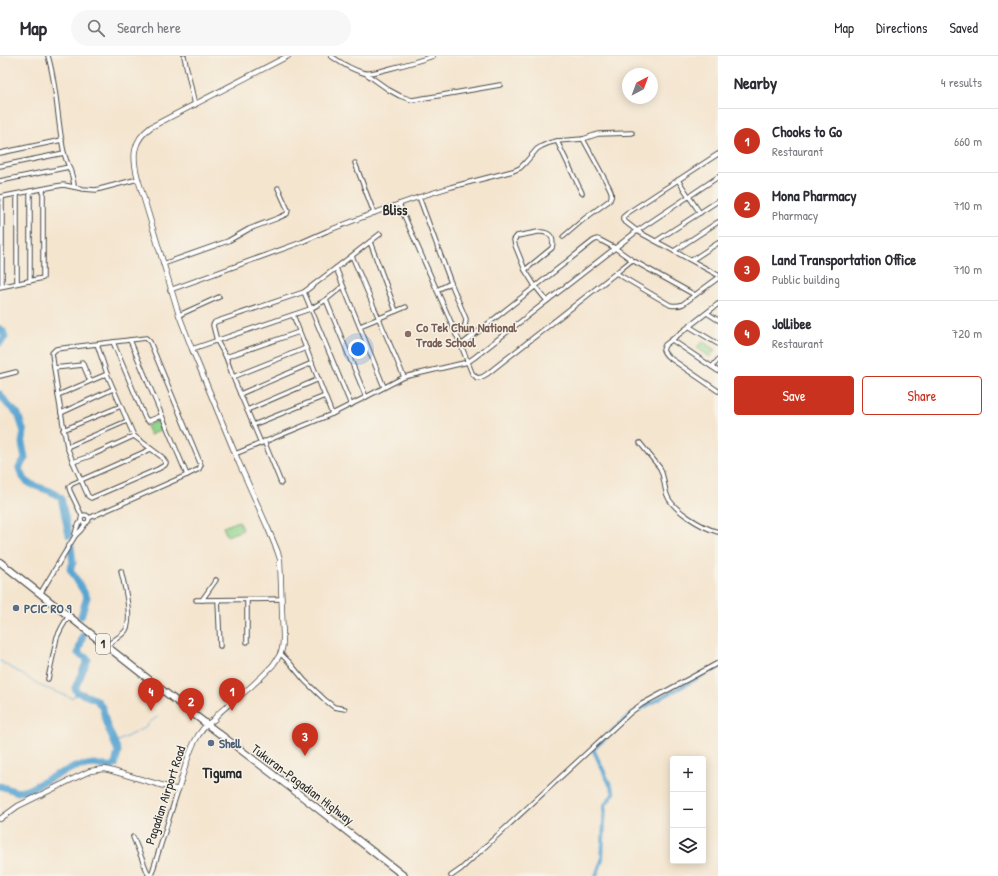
<!DOCTYPE html>
<html lang="en">
<head>
<meta charset="utf-8">
<style>
	:root { --surface:#fff; --page:#f7f7f7; --text:#2b2b33; --muted:#7c7c81; --line:#e1e1e2; --accent:#c8321e }
	body { margin:0; font-family:"Patrick Hand",sans-serif; background:var(--page); color:var(--text) }
	.controls { position:absolute; right:12px; bottom:12px; display:grid; overflow:hidden; border-radius:4px; box-shadow:0 2px 10px #0003 }
	.controls button { width:36px; height:36px; display:grid; place-items:center; padding:0; border:0; border-bottom:1px solid var(--line); background:var(--surface); color:var(--text); font:20px sans-serif }
	.compass { position:absolute; left:622px; top:12px; width:36px; height:36px; border-radius:50%; background:var(--surface); box-shadow:0 2px 10px #0003; rotate:41deg }
	.you { position:absolute; left:358px; top:293px; width:14px; height:14px; margin:-10px; border:3px solid #fff; border-radius:50%; background:#1a73e8; box-shadow:0 0 0 6px #1a73e833 }
	.badge { display:grid; place-items:center; width:26px; height:26px; border-radius:50%; background:var(--accent); color:#fff; font-size:13px; font-weight:700 }
	.pin { position:absolute; translate:-50% -33px; filter:drop-shadow(0 1px 2px #0008) }
	.pin::after { content:''; position:absolute; top:21px; width:14px; height:12px; background:inherit; clip-path:polygon(0 0,100% 0,50% 100%) }
	.list { margin:0; padding:0; list-style:none }
	h2 { display:flex; justify-content:space-between; align-items:center; height:52px; margin:0; padding:0 16px; font-size:17px }
	h2 small { font-size:13px; font-weight:400; color:var(--muted) }
	.list li { display:grid; grid-template-columns:26px 1fr auto; gap:12px; align-items:center; box-sizing:border-box; height:64px; padding:0 16px; border-top:1px solid var(--line) }
	.list b { display:block; font-size:15px; white-space:nowrap }
	.list p { margin:0; font-size:13px; white-space:nowrap; color:var(--muted) }
	.list em { font-size:13px; font-style:normal; color:var(--muted) }
	.actions { display:flex; gap:8px; padding:12px 16px }
	.actions a { flex:1; padding:9px 0; border:1px solid var(--accent); border-radius:4px; text-align:center; font-size:14px; color:var(--accent) }
	.actions .main { background:var(--accent); color:#fff }
	.icon { flex:none; width:22px; height:22px; fill:none; stroke:currentColor; stroke-width:2; stroke-linecap:round; stroke-linejoin:round }
	.map { position:relative; flex:none; width:718px; height:820px; overflow:hidden }
	header { display:flex; align-items:center; gap:24px; box-sizing:border-box; height:56px; padding:0 20px; background:var(--surface); border-bottom:1px solid var(--line) }
	header strong { font-size:19px }
	nav { display:flex; gap:22px; margin-inline-start:auto; font-size:14px }
	.search { width:280px; height:36px; background:var(--page); display:flex; align-items:center; gap:10px; box-sizing:border-box; padding:0 14px; border-radius:22px; color:var(--muted); font-size:15px }
	main { display:flex }
	aside { flex:1; background:var(--surface) }
	.map>svg:first-child { display:block }
	.park { fill:#91d58e; stroke:#5e805c }
	.lines { fill:none; stroke-linecap:round; stroke-linejoin:round }
	.stream { stroke:#5aa5d2; stroke-width:1 }
	.canal { stroke:#5aa5d2; stroke-width:4 }
	.river { stroke:#5aa5d2; stroke-width:7 }
	.minor-casing { stroke:#494744; stroke-width:5.5 }
	.tertiary-casing { stroke:#494744; stroke-width:6 }
	.trunk-casing { stroke:#494744; stroke-width:8 }
	.minor { stroke:#fff; stroke-width:3.5 }
	.tertiary { stroke:#fff; stroke-width:4.5 }
	.trunk { stroke:#fff; stroke-width:6 }
	.education-dot { fill:#8d6e63; stroke:#f7f3e8; stroke-width:1.5 }
	.service-dot { fill:#5c6f8a; stroke:#f7f3e8; stroke-width:1.5 }
	.labels { text-anchor:middle; stroke-width:3; stroke-linejoin:round; paint-order:stroke }
	.shield { fill:#f7f3e8; stroke:#686764; stroke-width:1 }
	.shield-label { font-size:12px; font-weight:bold; fill:#2b2b2b }
	.education-label { font-size:13px; font-weight:bold; fill:#785e54; stroke:#f7f3e8; text-anchor:start }
	.service-label { font-size:13px; font-weight:bold; fill:#4e5e75; stroke:#f7f3e8; text-anchor:start }
	.street-label { font-size:13px; fill:#2b2b2b; stroke:#f7f3e8 }
	.neighbourhood-label { font-size:14px; font-weight:bold; fill:#2b2b2b; stroke:#f7f3e8 }
	.quarter-label { font-size:15px; font-weight:bold; fill:#2b2b2b; stroke:#f7f3e8 }
</style>
</head>
<body>
<header>
<strong>Map</strong>
<div class="search"><svg class="icon" aria-label="search" viewBox="0 0 24 24"><circle cx="10" cy="10" r="6"/><path d="M15 15l6 6"/></svg>Search here</div>
<nav><a>Map</a><a>Directions</a><a>Saved</a></nav>
</header>
<main>
<div class="map">
<svg width="718" height="820" viewBox="0 0 718 820">
	<rect width="100%" height="100%" fill="#f7f3e8"/>
	<filter id="ink" filterUnits="userSpaceOnUse"><feTurbulence type="fractalNoise" baseFrequency=".025" numOctaves="2"/><feDisplacementMap in="SourceGraphic" scale="8" xChannelSelector="R" yChannelSelector="G"/><feConvolveMatrix kernelMatrix="1 2 1 2 8 2 1 2 1" color-interpolation-filters="sRGB"/></filter>
	<filter id="wash" filterUnits="userSpaceOnUse"><feTurbulence type="fractalNoise" baseFrequency=".012" numOctaves="4" result="noise"/><feDisplacementMap in="SourceGraphic" scale="16" xChannelSelector="R" yChannelSelector="G"/><feGaussianBlur stdDeviation="0.9" result="paint"/><feColorMatrix in="noise" values="0 0 0 0 0 0 0 0 0 0 0 0 0 0 0 0 0 1.4 0 .05"/><feComposite in="paint" operator="in"/></filter>
	<g filter="url(#wash)">
		<rect width="100%" height="100%" fill="#f4e5cf"/>
		<!-- park -->
		<g class="park">
			<path d="M 702,285 L 715,294 L 710,301 L 697,292 Z"/>
			<path d="M 159,364 L 163,373 L 150,379 L 146,370 Z"/>
			<path d="M 239,465 L 243,474 L 227,480 L 223,471 Z"/>
		</g>
		<g class="lines">
			<!-- stream -->
			<g class="stream">
				<path d="M 0,605 L 43,631 L 72,642 L 79,636"/>
				<path d="M 114,687 L 144,672 L 150,666 L 159,660"/>
			</g>
			<!-- canal -->
			<path class="canal" d="M 596,820 L 602,804 L 605,749 L 614,737 L 593,693 L 633,657 L 718,611"/>
			<!-- river -->
			<g class="river">
				<path d="M 0,273 L 3,275 L 5,281 L 0,287"/>
				<path d="M 0,338 L 8,349 L 18,358 L 24,376 L 22,387 L 25,402 L 19,412 C 24,430 35,429 50,435 C 54,437 57,440 61,442 L 69,479"/>
				<path d="M 71,490 L 73,507 L 70,513 L 87,541 L 81,560"/>
				<path d="M 0,730 L 18,736 L 27,734 L 54,720 L 75,711 L 94,708 L 110,711 L 115,709 L 118,695 L 106,667 L 103,653 L 97,644 L 77,636 L 75,632 L 88,603 L 78,597 L 83,579"/>
			</g>
		</g>
	</g>
	<g filter="url(#ink)">
		<g class="lines">
			<!-- minor casing -->
			<g class="minor-casing">
				<g id="minor">
					<path d="M 48,0 C 57,30 57,62 63,92 C 65,106 74,117 74,131"/>
					<path d="M 184,0 L 195,49"/>
					<path d="M 331,0 C 341,7 352,14 364,17 C 372,18 381,15 388,13 C 404,9 419,5 433,0"/>
					<path d="M 365,17 L 389,34 L 400,40 L 412,44 L 437,40 L 500,29"/>
					<path d="M 557,85 L 582,137"/>
					<path d="M 0,97 L 62,84"/>
					<path d="M 718,98 L 629,156 L 623,161 L 623,164 L 637,175 L 718,121"/>
					<path d="M 0,110 L 64,97"/>
					<path d="M 678,124 L 700,157"/>
					<path d="M 0,125 L 69,111"/>
					<path d="M 30,135 L 30,225"/>
					<path d="M 17,138 L 17,227"/>
					<path d="M 0,141 L 57,130 L 64,129 L 83,133 L 96,134 L 138,123"/>
					<path d="M 2,141 L 2,230"/>
					<path d="M 399,148 L 461,289 L 472,317 L 477,322 L 482,321 L 487,318 L 616,217 L 632,204"/>
					<path d="M 374,157 L 399,148 L 419,141"/>
					<path d="M 538,176 C 549,175 555,181 552,192 L 525,214 L 515,189 L 514,184 L 517,180 Z"/>
					<path d="M 380,178 L 336,212 L 384,331"/>
					<path d="M 563,181 L 584,163 L 610,144 C 613,138 611,135 608,129 L 583,83"/>
					<path d="M 656,185 L 718,145"/>
					<path d="M 370,186 L 396,255"/>
					<path d="M 674,195 L 718,166"/>
					<path d="M 352,200 L 404,321"/>
					<path d="M 692,204 L 718,187"/>
					<path d="M 163,208 L 228,185 L 249,173 L 278,162 L 287,158 L 288,154 L 278,132"/>
					<path d="M 525,214 L 535,230 L 547,245"/>
					<path d="M 616,217 L 670,249 C 675,250 679,250 683,248 L 718,222"/>
					<path d="M 0,231 L 43,222 L 43,133"/>
					<path d="M 170,234 L 302,186 L 327,175 L 374,157 L 355,107"/>
					<path d="M 437,234 L 451,227"/>
					<path d="M 304,236 L 351,349"/>
					<path d="M 326,244 L 366,341"/>
					<path d="M 718,248 L 665,289 L 663,294 L 664,296 L 667,300 L 718,335"/>
					<path d="M 707,257 L 718,264"/>
					<path d="M 179,259 L 219,241"/>
					<path d="M 293,259 L 332,358"/>
					<path d="M 360,270 L 406,251"/>
					<path d="M 690,271 L 718,288"/>
					<path d="M 456,279 C 462,275 466,271 466,263 L 451,227 L 419,141 L 451,131 L 513,115 L 520,112 L 525,107 L 537,93 L 542,90 L 549,87 L 557,85 L 583,83 L 598,78 L 632,77"/>
					<path d="M 130,284 L 187,419"/>
					<path d="M 672,284 L 718,315"/>
					<path d="M 113,286 L 145,362 L 148,365 L 161,360"/>
					<path d="M 461,289 L 593,185 L 597,183 L 600,184 L 615,192 L 632,204 L 695,239"/>
					<path d="M 192,293 L 310,253 L 326,244 L 343,230"/>
					<path d="M 226,301 L 299,276"/>
					<path d="M 82,306 L 90,325"/>
					<path d="M 712,311 L 718,304"/>
					<path d="M 54,312 L 83,309"/>
					<path d="M 0,320 L 16,316"/>
					<path d="M 233,321 L 306,292"/>
					<path d="M 240,338 L 312,307"/>
					<path d="M 58,339 L 107,318"/>
					<path d="M 247,354 L 319,323"/>
					<path d="M 61,357 L 113,333"/>
					<path d="M 253,369 L 325,340"/>
					<path d="M 63,374 L 121,350"/>
					<path d="M 264,385 L 281,427"/>
					<path d="M 261,387 L 233,321 L 226,301 L 217,285 L 213,269 L 215,266 L 304,236 L 336,212"/>
					<path d="M 640,387 L 660,412 C 664,420 664,430 667,439 C 672,454 703,472 718,476"/>
					<path d="M 67,391 L 127,365"/>
					<path d="M 235,398 L 332,358 L 366,341 L 404,321 L 468,306 L 475,301 L 637,175 L 718,219"/>
					<path d="M 73,406 L 90,400 L 134,380"/>
					<circle cx="85" cy="463" r="4"/>
					<path d="M 82,460 L 70,435 L 69,431 L 72,428 L 151,393"/>
					<path d="M 89,462 L 187,419 L 199,413 L 201,409 L 150,286 L 146,282 L 56,293 L 52,297 L 58,339 L 67,391 L 73,406 L 88,440 L 91,442 L 158,413 L 165,409 L 166,407 L 162,401 L 134,380 L 107,318 L 97,288"/>
					<path d="M 75,478 L 77,471 L 81,465"/>
					<path d="M 40,538 L 75,480 L 81,474 L 86,467"/>
					<path d="M 196,544 L 281,543"/>
					<path d="M 202,544 L 216,524"/>
					<path d="M 218,544 L 220,590"/>
					<path d="M 247,586 L 247,544"/>
					<path d="M 106,590 C 112,585 122,580 126,574 C 133,563 124,527 121,515"/>
					<path d="M 280,597 L 290,607 L 305,625 L 325,644 L 334,651 L 345,653"/>
					<path d="M 48,623 L 57,581 L 62,571 L 68,561"/>
					<path d="M 133,781 L 149,820"/>
					<path d="M 151,820 L 178,734"/>
					<path d="M 451,820 L 461,813 L 631,656 L 642,648 L 718,607"/>
				</g>
			</g>
			<!-- tertiary casing -->
			<g class="tertiary-casing">
				<g id="tertiary">
					<path d="M 213,664 C 220,654 231,647 241,639 C 252,630 263,620 273,609 C 276,604 281,599 282,593 C 283,589 283,584 283,580 L 280,503 L 277,494 L 267,470 L 239,407 L 192,293 L 179,259 L 138,123 C 132,101 132,85 151,71 L 288,0"/>
					<path d="M 0,763 L 18,750 L 77,721 L 90,715 L 104,713 L 109,714 L 178,734 C 186,710 192,675 215,663"/>
				</g>
			</g>
			<!-- trunk casing -->
			<g class="trunk-casing">
				<path id="trunk" d="M 0,506 L 175,644 L 308,745 L 404,820"/>
			</g>
			<!-- minor -->
			<use href="#minor" class="minor"/>
			<!-- tertiary -->
			<use href="#tertiary" class="tertiary"/>
			<!-- trunk -->
			<use href="#trunk" class="trunk"/>
		</g>
	</g>
	<!-- markers -->
	<circle class="education-dot" cx="408" cy="278" r="4"/>
	<g class="service-dot">
		<circle cx="16" cy="552" r="4"/>
		<circle cx="211" cy="687" r="4"/>
	</g>
	<g class="labels">
		<!-- shield labels -->
		<rect class="shield" x="96" y="578" width="14" height="20" rx="3"/>
		<g class="shield-label">
			<text x="103" y="592">1</text>
		</g>
		<!-- education labels -->
		<g class="education-label">
			<text x="416" y="276">Co Tek Chun National<tspan x="416" dy="15">Trade School</tspan></text>
		</g>
		<!-- service labels -->
		<g class="service-label">
			<text x="24" y="557">PCIC RO 9</text>
			<text x="219" y="692">Shell</text>
		</g>
		<!-- street labels -->
		<g class="street-label">
			<text transform="translate(303 728) rotate(37)" y="5">Tukuran-Pagadian Highway</text>
			<text transform="translate(165 739) rotate(-72)" y="5">Pagadian Airport Road</text>
		</g>
		<!-- neighbourhood labels -->
		<g class="neighbourhood-label">
			<text x="395" y="159">Bliss</text>
		</g>
		<!-- quarter labels -->
		<g class="quarter-label">
			<text x="222" y="722">Tiguma</text>
		</g>
	</g>
</svg>
<div class="controls">
<button>+</button>
<button>−</button>
<button><svg class="icon" aria-label="layers" viewBox="0 0 24 24"><path d="M12 4l9 5-9 5-9-5zM3 14l9 5 9-5"/></svg></button>
</div>
<svg class="compass" viewBox="-18 -18 36 36"><path d="M0-13l5 13h-10z" fill="#e53935"/><path d="M0 13l5-13h-10z" fill="#7c7c81"/></svg>
<div class="you"></div>
<div class="pin badge" style="left:232px;top:655px">1</div>
<div class="pin badge" style="left:191px;top:665px">2</div>
<div class="pin badge" style="left:305px;top:700px">3</div>
<div class="pin badge" style="left:151px;top:655px">4</div>
</div>
<aside>
<h2>Nearby<small>4 results</small></h2>
<ul class="list">
<li><span class="badge">1</span><div><b>Chooks to Go</b><p>Restaurant</p></div><em>660 m</em></li>
<li><span class="badge">2</span><div><b>Mona Pharmacy</b><p>Pharmacy</p></div><em>710 m</em></li>
<li><span class="badge">3</span><div><b>Land Transportation Office</b><p>Public building</p></div><em>710 m</em></li>
<li><span class="badge">4</span><div><b>Jollibee</b><p>Restaurant</p></div><em>720 m</em></li>
</ul>
<div class="actions"><a class="main">Save</a><a>Share</a></div>
</aside>
</main>
</body>
</html>
